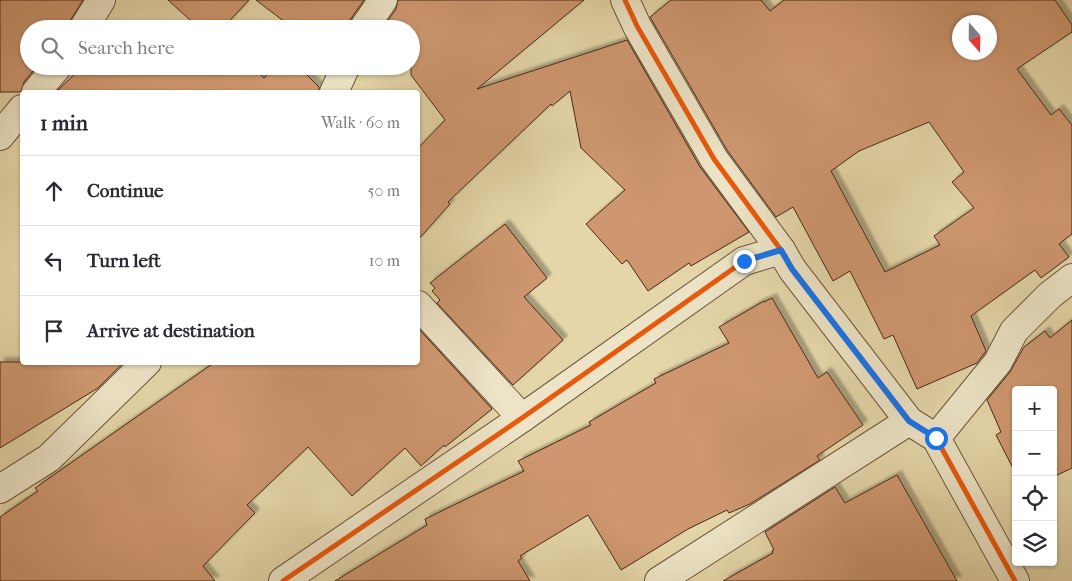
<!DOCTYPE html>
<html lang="en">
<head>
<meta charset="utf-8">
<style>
	:root { --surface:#fff; --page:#f7f7f7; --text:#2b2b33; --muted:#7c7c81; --line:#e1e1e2 }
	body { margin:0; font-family:"IM FELL French Canon",serif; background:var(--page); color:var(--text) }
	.controls { position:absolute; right:15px; bottom:15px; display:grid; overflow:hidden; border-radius:5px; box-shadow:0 1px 4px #0004 }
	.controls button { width:45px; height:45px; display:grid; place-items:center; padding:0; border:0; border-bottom:1px solid var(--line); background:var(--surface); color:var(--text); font:25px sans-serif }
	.compass { position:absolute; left:952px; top:15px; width:45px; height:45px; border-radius:50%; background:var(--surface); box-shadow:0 1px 4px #0004; rotate:160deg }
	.stop { position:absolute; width:15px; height:15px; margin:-11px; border:4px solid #1a73e8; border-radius:50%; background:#fff }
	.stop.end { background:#1a73e8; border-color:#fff; box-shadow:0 1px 5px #0008 }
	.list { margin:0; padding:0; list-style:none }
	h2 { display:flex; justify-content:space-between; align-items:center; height:65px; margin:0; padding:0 20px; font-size:21px }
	h2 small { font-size:16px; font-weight:400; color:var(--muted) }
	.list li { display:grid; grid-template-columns:32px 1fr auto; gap:15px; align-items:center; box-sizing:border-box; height:70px; padding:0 20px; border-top:1px solid var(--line) }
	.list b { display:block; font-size:19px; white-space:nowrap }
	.list em { font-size:16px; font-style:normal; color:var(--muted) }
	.icon { flex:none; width:28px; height:28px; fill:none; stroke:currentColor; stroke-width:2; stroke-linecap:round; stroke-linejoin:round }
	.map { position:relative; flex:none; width:1072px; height:581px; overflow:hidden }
	.search { position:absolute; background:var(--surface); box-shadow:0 1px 4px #0004; left:20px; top:20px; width:400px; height:55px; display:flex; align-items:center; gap:12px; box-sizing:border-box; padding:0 18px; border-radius:28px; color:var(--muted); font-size:19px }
	.panel { position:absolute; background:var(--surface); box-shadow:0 1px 4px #0004; left:20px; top:90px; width:400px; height:275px; border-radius:5px }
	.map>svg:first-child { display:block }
	.building { fill:#ce976f; stroke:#472a12; fill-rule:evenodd; filter:url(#shadow) }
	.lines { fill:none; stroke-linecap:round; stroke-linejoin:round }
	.minor-casing { stroke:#6e5538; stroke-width:30 }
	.minor { stroke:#ede4c7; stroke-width:28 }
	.cycleway-casing { stroke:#ede4c7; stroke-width:8 }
	.cycleway { stroke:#e8590c; stroke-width:5 }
	.route { stroke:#1a73e8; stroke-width:6 }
</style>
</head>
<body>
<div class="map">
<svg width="1072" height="581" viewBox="0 0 1072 581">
	<defs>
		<filter id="shadow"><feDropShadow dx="4.5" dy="-4.5" stdDeviation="1" flood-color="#0004"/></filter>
	</defs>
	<rect width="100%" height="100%" fill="#e4d6a9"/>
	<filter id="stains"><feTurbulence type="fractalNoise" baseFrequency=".004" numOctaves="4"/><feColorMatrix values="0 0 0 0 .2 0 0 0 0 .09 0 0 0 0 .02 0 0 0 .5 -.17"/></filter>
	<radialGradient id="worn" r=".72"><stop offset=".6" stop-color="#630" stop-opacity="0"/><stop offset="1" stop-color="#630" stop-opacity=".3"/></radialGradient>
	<!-- building -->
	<g class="building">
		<path d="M 0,0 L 83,0 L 70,21 L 67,29 L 29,29 L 29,66 L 37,66 L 24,82 L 21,92 L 0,92 Z"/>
		<path d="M 168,0 L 249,0 L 222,29 L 200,29 Z"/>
		<path d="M 256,0 L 364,0 L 350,20 L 348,29 L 294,29 Z"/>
		<path d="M 398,0 L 584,0 L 477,89 L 627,40 L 700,167 L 749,232 L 691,266 L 689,263 L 648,291 L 627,260 L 622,264 L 586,224 L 625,190 L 581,148 L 570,91 L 552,106 L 551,104 L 448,202 L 450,204 L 418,240 L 418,148 L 445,120 L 411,75 L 411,29 L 382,29 L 396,9 Z"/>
		<path d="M 671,0 L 761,0 L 770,11 L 784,0 L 1055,0 L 1072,25 L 1072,32 L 1017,69 L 1051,115 L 1059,109 L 1072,125 L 1072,234 L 1059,244 L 1069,257 L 1041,278 L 1035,270 L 971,316 L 986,351 L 977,363 L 917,389 L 893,335 L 884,339 L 850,271 L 833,281 L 793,207 L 776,217 L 727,150 L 650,17 ZM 960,22 L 990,22 L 990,52 L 960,52 ZM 929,122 L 964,172 L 952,182 L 974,208 L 934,236 L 940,245 L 885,272 L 831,171 L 859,151 Z"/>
		<path d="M 83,66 L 252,66 L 264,78 L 275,66 L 298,66 L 319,87 L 319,92 L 56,92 Z"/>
		<path d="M 505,224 L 547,278 L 524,297 L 563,340 L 513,385 L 437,303 L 440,300 L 432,291 L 435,288 L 430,283 Z"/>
		<path d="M 772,298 L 818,378 L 827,372 L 863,425 L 817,456 L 820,460 L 750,504 L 729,513 L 727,510 L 688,529 L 621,570 L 588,515 L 520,556 L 522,558 L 518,561 L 530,581 L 335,581 L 427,525 L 425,519 L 524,471 L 518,461 L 591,425 L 589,422 L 656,383 L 654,379 L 729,343 L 719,327 L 764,301 L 764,302 Z"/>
		<path d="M 1072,320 L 1072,468 L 1053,477 L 1053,390 L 1016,390 L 1016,474 L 996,435 L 1001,432 L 987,400 L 1010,372 L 1024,347 L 1045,331 L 1050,338 Z"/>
		<path d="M 418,328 L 492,409 L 445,447 L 444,445 L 421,466 L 405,448 L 352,496 L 308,447 L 247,505 L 255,513 L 203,566 L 215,581 L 0,581 L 0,517 L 38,491 L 35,488 L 215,362 L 418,362 Z"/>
		<path d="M 0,362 L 124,362 L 98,388 L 0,448 Z"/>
		<path d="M 897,475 L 957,581 L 723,581 L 773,553 L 772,551 L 774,550 L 765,532 L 835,487 L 845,503 Z"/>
	</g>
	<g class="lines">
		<!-- minor casing -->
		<g class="minor-casing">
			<g id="minor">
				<path d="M 625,0 L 637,26 L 714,159 L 781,250 L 792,269 L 909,421 L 936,438 L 1015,581"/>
				<path d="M 83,29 L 101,0"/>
				<path d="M 363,29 L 383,0"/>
				<path d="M 36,92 L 58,66"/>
				<path d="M 334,92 L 346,66"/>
				<path d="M 0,136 L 22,109"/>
				<path d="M 418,305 L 522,418"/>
				<path d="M 936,438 L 998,362 L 1014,331 L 1050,295 L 1072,278"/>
				<path d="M 0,489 L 49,458 L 147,362"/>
				<path d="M 283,581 L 522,418 L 744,261 L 781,250"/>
				<path d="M 659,581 L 909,421"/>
			</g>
		</g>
		<!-- minor -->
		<use href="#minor" class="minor"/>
		<!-- cycleway casing -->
		<g class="cycleway-casing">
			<g id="cycleway">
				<path d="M 625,0 L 637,26 L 714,159 L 781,250 L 792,269 L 909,421 L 936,438 L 1015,581"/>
				<path d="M 283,581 L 522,418 L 744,261 L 781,250"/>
			</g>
		</g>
		<!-- cycleway -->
		<use href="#cycleway" class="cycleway"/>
	</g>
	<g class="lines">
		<!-- route -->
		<path class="route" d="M 744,261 L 781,250 L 792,269 L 909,421 L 936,438"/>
	</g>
	<rect width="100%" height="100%" filter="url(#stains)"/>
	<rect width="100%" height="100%" fill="url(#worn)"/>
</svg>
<div class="controls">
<button>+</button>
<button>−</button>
<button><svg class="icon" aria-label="locate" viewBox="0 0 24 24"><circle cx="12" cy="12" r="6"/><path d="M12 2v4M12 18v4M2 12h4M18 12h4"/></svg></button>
<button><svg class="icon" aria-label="layers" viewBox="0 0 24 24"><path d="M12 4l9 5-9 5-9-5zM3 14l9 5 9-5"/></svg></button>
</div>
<svg class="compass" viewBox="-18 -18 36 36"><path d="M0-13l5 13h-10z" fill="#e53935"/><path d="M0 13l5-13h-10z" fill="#7c7c81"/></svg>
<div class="stop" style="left:936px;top:438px"></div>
<div class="stop end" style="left:744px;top:261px"></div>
<div class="search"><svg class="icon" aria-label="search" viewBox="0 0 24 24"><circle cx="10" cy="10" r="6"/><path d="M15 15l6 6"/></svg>Search here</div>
<section class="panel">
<h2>1 min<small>Walk · 60 m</small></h2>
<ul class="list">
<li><svg class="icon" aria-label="ahead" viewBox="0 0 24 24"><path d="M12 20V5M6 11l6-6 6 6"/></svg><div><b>Continue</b></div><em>50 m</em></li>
<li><svg class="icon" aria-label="left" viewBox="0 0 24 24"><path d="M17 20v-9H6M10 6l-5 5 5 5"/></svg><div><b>Turn left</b></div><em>10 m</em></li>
<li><svg class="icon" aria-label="arrive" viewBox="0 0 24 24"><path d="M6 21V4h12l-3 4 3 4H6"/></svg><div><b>Arrive at destination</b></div></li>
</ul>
</section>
</div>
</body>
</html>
